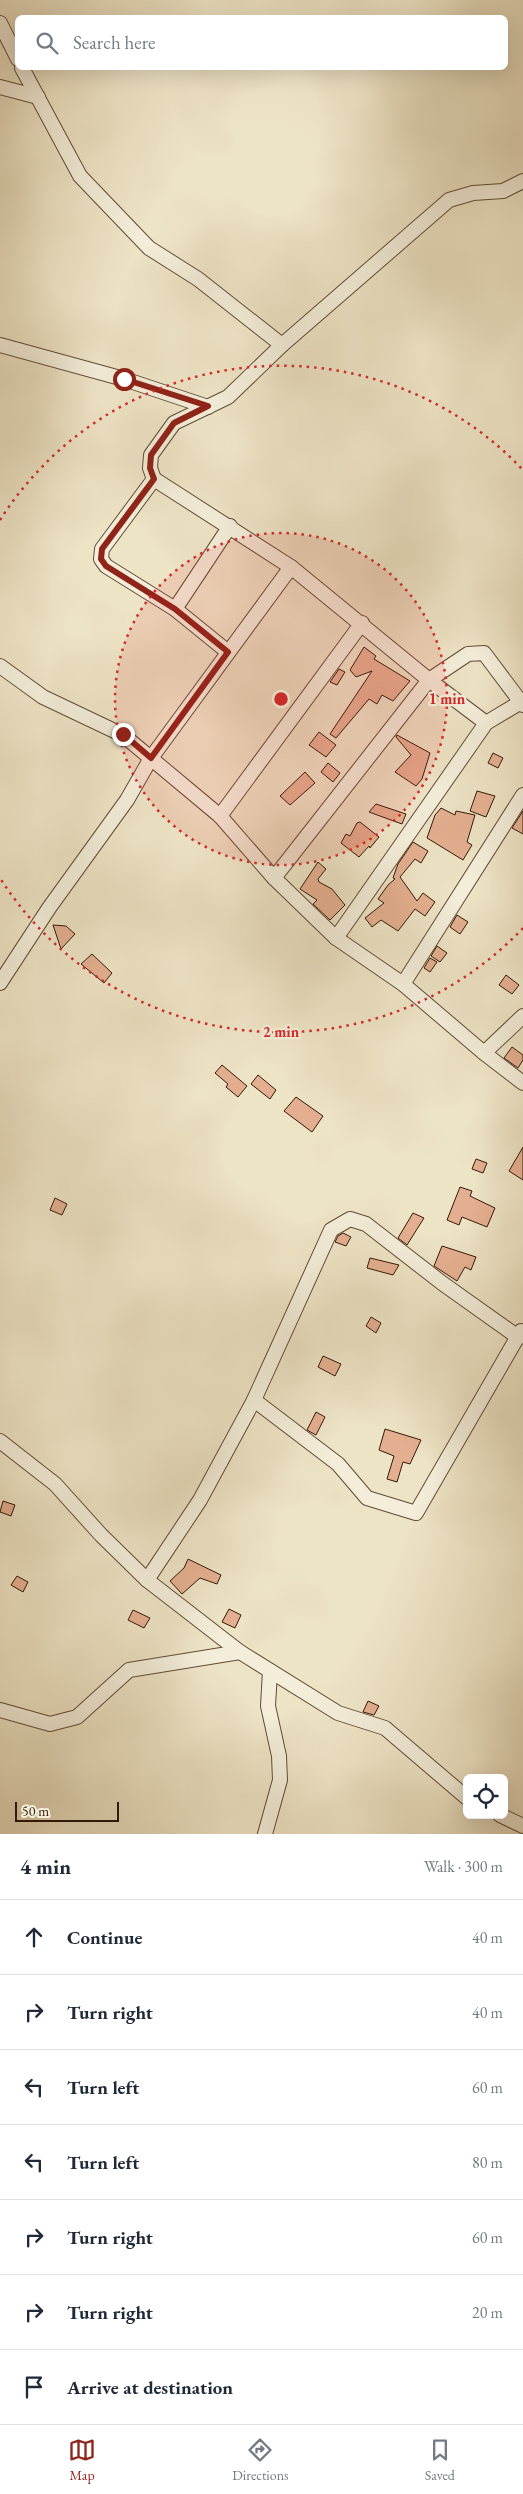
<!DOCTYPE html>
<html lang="en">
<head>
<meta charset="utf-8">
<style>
	:root { --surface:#fff; --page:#f6f6f7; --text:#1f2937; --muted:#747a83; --line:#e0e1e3; --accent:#8f2418 }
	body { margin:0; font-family:"EB Garamond",serif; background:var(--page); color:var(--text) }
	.controls { position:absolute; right:15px; bottom:15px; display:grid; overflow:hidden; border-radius:8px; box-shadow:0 5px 20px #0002 }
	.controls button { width:45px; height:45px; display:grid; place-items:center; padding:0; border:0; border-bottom:1px solid var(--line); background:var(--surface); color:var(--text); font:25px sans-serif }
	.scale { position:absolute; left:15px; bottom:12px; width:104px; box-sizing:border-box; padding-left:5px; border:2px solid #331907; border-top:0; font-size:14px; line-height:18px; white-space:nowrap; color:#331907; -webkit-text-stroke:4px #f3edd9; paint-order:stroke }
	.stop { position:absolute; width:15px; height:15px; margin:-11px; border:4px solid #8f2418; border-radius:50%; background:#fff }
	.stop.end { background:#8f2418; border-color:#fff; box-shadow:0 1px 5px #0008 }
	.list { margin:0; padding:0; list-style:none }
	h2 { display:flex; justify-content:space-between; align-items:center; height:65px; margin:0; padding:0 20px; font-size:21px }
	h2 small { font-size:16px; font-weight:400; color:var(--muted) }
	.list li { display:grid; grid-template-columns:32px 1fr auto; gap:15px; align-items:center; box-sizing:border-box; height:75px; padding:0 20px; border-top:1px solid var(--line) }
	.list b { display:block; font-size:19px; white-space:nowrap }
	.list em { font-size:16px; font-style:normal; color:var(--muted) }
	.icon { flex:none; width:28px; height:28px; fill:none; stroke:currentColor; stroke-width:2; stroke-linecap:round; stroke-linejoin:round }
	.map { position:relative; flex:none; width:523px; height:1834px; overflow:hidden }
	.search { position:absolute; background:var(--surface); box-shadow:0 5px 20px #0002; left:15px; right:15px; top:15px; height:55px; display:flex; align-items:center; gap:12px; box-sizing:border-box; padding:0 18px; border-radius:8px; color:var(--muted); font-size:19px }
	.sheet { height:590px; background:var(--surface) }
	nav { display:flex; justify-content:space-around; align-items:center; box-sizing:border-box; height:70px; border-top:1px solid var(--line); background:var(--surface); font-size:14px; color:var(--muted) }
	nav a { display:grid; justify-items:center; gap:2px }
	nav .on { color:var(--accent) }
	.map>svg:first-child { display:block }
	.building { fill:#e4af90; stroke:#331907 }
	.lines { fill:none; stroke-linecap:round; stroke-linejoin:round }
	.minor-casing { stroke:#624c36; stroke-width:16 }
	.minor { stroke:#f3edd9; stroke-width:14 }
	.route { stroke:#8f2418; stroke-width:6 }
	.ring { fill:none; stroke:#d62828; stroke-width:2.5; stroke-dasharray:2.5 5 }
	.centre { fill:#d62828; stroke:#f3edd9; stroke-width:2.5 }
	.ring-label { font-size:15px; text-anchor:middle; font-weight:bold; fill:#d62828; stroke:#f3edd9; stroke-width:4.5; stroke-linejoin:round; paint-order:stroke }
</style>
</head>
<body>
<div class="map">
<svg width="523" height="1834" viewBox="0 0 523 1834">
	<rect width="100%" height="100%" fill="#ede3c5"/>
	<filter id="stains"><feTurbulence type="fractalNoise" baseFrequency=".004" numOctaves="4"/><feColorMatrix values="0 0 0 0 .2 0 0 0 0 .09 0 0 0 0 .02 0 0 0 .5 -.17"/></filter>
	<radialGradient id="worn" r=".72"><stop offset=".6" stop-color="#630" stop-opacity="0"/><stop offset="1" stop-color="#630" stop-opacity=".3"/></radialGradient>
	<!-- building -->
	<g class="building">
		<path d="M 364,647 L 376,656 L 374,659 L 410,681 L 393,701 L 382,695 L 377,704 L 369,699 L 336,738 L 330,734 L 372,671 L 356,677 L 350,670 Z"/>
		<path d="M 339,669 L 345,672 L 337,685 L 330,682 Z"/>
		<path d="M 319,732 L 336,745 L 326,757 L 309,745 Z"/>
		<path d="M 397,735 L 430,753 L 422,779 L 416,786 L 395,772 L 411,755 L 396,737 Z"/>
		<path d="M 493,753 L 503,758 L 498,768 L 488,763 Z"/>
		<path d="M 328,763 L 340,773 L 333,782 L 321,772 Z"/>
		<path d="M 305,772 L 315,783 L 290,805 L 280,796 Z"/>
		<path d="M 477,791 L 495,796 L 486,817 L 470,811 Z"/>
		<path d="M 376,804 L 406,814 L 402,824 L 369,812 Z"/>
		<path d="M 441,808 L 455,815 L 456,811 L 475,815 L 467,842 L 472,845 L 463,860 L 427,838 L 435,815 Z"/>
		<path d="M 523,811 L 523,834 L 512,828 Z"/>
		<path d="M 360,822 L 379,837 L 370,848 L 369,846 L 359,857 L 341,843 L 346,834 L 350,836 L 357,823 Z"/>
		<path d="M 413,842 L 428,851 L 421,863 L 415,859 L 400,877 L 417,901 L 423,893 L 435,902 L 425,916 L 415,909 L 398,931 L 381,920 L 372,927 L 365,918 L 384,903 L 378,899 L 388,885 L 395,879 L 393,878 L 398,864 Z"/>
		<path d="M 318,862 L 326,869 L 318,879 L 319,882 L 332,889 L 345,905 L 330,920 L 313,904 L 317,900 L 300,889 Z"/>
		<path d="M 457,915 L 468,922 L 460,934 L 450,927 Z"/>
		<path d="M 53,925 L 66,926 L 75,934 L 61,949 Z"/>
		<path d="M 437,946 L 447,953 L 440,962 L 431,956 Z"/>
		<path d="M 92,954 L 112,973 L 104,983 L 81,964 Z"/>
		<path d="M 430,958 L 437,962 L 430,972 L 424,968 Z"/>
		<path d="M 506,975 L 519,985 L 512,994 L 499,985 Z"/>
		<path d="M 512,1047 L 523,1055 L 523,1060 L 518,1068 L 504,1058 Z"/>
		<path d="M 222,1065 L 247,1086 L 238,1097 L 226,1087 L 228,1084 L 215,1073 Z"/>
		<path d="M 258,1075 L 276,1090 L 270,1099 L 251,1084 Z"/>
		<path d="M 296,1097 L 323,1116 L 312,1132 L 284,1111 Z"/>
		<path d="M 523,1147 L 523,1180 L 509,1171 Z"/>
		<path d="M 476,1159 L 487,1163 L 483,1173 L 472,1169 Z"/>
		<path d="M 460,1187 L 472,1191 L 470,1196 L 495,1208 L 487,1227 L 462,1217 L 459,1225 L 447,1220 Z"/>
		<path d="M 55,1198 L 67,1204 L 62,1215 L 50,1210 Z"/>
		<path d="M 413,1213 L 424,1218 L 407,1245 L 398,1238 Z"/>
		<path d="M 343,1233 L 351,1237 L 346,1246 L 335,1242 L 338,1236 Z"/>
		<path d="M 442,1246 L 476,1257 L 471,1270 L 465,1267 L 457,1281 L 434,1266 Z"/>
		<path d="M 370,1258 L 399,1265 L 393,1275 L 367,1268 Z"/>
		<path d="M 371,1317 L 381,1323 L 376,1333 L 366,1326 Z"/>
		<path d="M 323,1356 L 341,1364 L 335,1376 L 318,1367 Z"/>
		<path d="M 316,1412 L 325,1417 L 316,1435 L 307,1430 Z"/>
		<path d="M 385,1429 L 421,1440 L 410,1464 L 403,1462 L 397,1482 L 387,1479 L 394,1456 L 379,1450 Z"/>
		<path d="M 3,1501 L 15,1505 L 11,1516 L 0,1512 Z"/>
		<path d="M 188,1559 L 221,1575 L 217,1584 L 200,1578 L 182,1594 L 170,1581 L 184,1568 Z"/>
		<path d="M 17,1576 L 28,1582 L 23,1592 L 11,1585 Z"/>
		<path d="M 229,1609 L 241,1615 L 235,1628 L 222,1622 Z"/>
		<path d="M 133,1610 L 150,1618 L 144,1628 L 128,1620 Z"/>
		<path d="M 368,1701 L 379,1706 L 374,1715 L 363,1712 Z"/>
	</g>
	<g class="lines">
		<!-- minor casing -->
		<g class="minor-casing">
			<g id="minor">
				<path d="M 0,23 L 18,59"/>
				<path d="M 22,68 L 80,176 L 149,248 L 198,279 L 282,345"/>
				<path d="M 0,87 L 38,97"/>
				<path d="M 0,345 L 124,379 L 208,407"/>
				<path d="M 154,479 L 291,567 L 429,680 L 486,723"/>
				<path d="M 175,609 L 230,526"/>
				<path d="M 228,652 L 175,609 L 106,566 L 101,559 L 102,549 L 154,479 L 150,468 L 151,455 L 174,423 L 228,397 L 282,345 L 449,200 L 473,193 L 503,191 L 523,181"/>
				<path d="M 0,666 L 43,697 L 123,735 L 220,816 L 274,878 L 336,938 L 403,984 L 484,1053 L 523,1083"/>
				<path d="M 220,816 L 362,623"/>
				<path d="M 274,878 L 429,680 L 468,654 L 484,653 L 523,705"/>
				<path d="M 336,938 L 486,723 L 521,702"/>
				<path d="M 0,983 L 49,908 L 127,800 L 151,758 L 291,567"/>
				<path d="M 403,984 L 523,795"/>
				<path d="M 484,1053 L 523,1016"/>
				<path d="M 254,1400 L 338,1464 L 367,1498 L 416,1513 L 521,1331"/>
				<path d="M 0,1441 L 55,1484 L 101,1535 L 147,1580 L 240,1652 L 338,1713 L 385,1728 L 467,1798"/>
				<path d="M 147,1580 L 200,1500 L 254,1400 L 331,1230 L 350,1219 L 366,1224 L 442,1283 L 518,1337 L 523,1336"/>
				<path d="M 0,1710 L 50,1724 L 77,1717 L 129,1670 L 240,1652"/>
				<path d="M 500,1815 L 523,1826"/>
				<path d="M 265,1834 L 280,1780 L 279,1756 L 268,1706 L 270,1671"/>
			</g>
		</g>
		<!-- minor -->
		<use href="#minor" class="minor"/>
	</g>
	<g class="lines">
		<!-- route -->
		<path class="route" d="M 123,734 L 151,758 L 228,652 L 175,609 L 106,566 L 101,559 L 102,549 L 154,479 L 150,468 L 151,455 L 174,423 L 208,406 L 124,379"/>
	</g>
	<!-- distance rings -->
	<circle cx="281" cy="699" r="166" fill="#d62828" fill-opacity=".12"/>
	<g class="ring">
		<circle cx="281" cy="699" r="166"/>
		<path d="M523 928A333 333 0 0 1 0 878M0 520A333 333 0 0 1 523 470"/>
	</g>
	<circle cx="281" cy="699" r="8" class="centre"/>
	<g class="ring-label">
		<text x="447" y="704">1 min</text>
		<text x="281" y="1037">2 min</text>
	</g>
	<rect width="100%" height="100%" filter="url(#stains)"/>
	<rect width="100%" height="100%" fill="url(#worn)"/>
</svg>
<div class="controls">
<button><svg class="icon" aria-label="locate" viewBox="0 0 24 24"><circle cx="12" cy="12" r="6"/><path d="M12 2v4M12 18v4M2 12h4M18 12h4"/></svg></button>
</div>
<div class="scale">50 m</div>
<div class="stop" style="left:124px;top:379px"></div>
<div class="stop end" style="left:123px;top:734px"></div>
<div class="search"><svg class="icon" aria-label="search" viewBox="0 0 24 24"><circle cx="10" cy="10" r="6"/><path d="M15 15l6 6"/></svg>Search here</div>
</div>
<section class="sheet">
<h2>4 min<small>Walk · 300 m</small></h2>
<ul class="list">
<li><svg class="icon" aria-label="ahead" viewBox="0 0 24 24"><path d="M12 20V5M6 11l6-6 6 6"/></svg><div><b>Continue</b></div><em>40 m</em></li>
<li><svg class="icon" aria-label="right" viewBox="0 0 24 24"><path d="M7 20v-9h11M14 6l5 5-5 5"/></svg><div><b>Turn right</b></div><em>40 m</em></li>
<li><svg class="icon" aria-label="left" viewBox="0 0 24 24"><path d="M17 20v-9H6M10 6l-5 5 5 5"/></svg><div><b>Turn left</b></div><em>60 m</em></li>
<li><svg class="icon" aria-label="left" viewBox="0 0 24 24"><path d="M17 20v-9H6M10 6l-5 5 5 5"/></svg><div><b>Turn left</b></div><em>80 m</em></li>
<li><svg class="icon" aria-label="right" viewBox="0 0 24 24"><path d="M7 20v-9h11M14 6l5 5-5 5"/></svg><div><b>Turn right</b></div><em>60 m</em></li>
<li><svg class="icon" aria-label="right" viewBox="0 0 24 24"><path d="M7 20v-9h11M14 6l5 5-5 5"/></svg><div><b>Turn right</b></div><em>20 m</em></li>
<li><svg class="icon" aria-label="arrive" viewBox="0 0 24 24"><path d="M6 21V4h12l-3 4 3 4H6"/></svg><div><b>Arrive at destination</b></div></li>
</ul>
</section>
<nav>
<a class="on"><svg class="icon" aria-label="map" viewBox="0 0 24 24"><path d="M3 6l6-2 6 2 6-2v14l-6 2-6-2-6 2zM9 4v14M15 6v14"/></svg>Map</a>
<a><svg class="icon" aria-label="directions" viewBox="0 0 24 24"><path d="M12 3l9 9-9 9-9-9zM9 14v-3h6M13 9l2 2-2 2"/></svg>Directions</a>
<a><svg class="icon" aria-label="saved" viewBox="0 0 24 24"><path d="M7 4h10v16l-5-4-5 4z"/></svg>Saved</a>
</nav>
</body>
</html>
